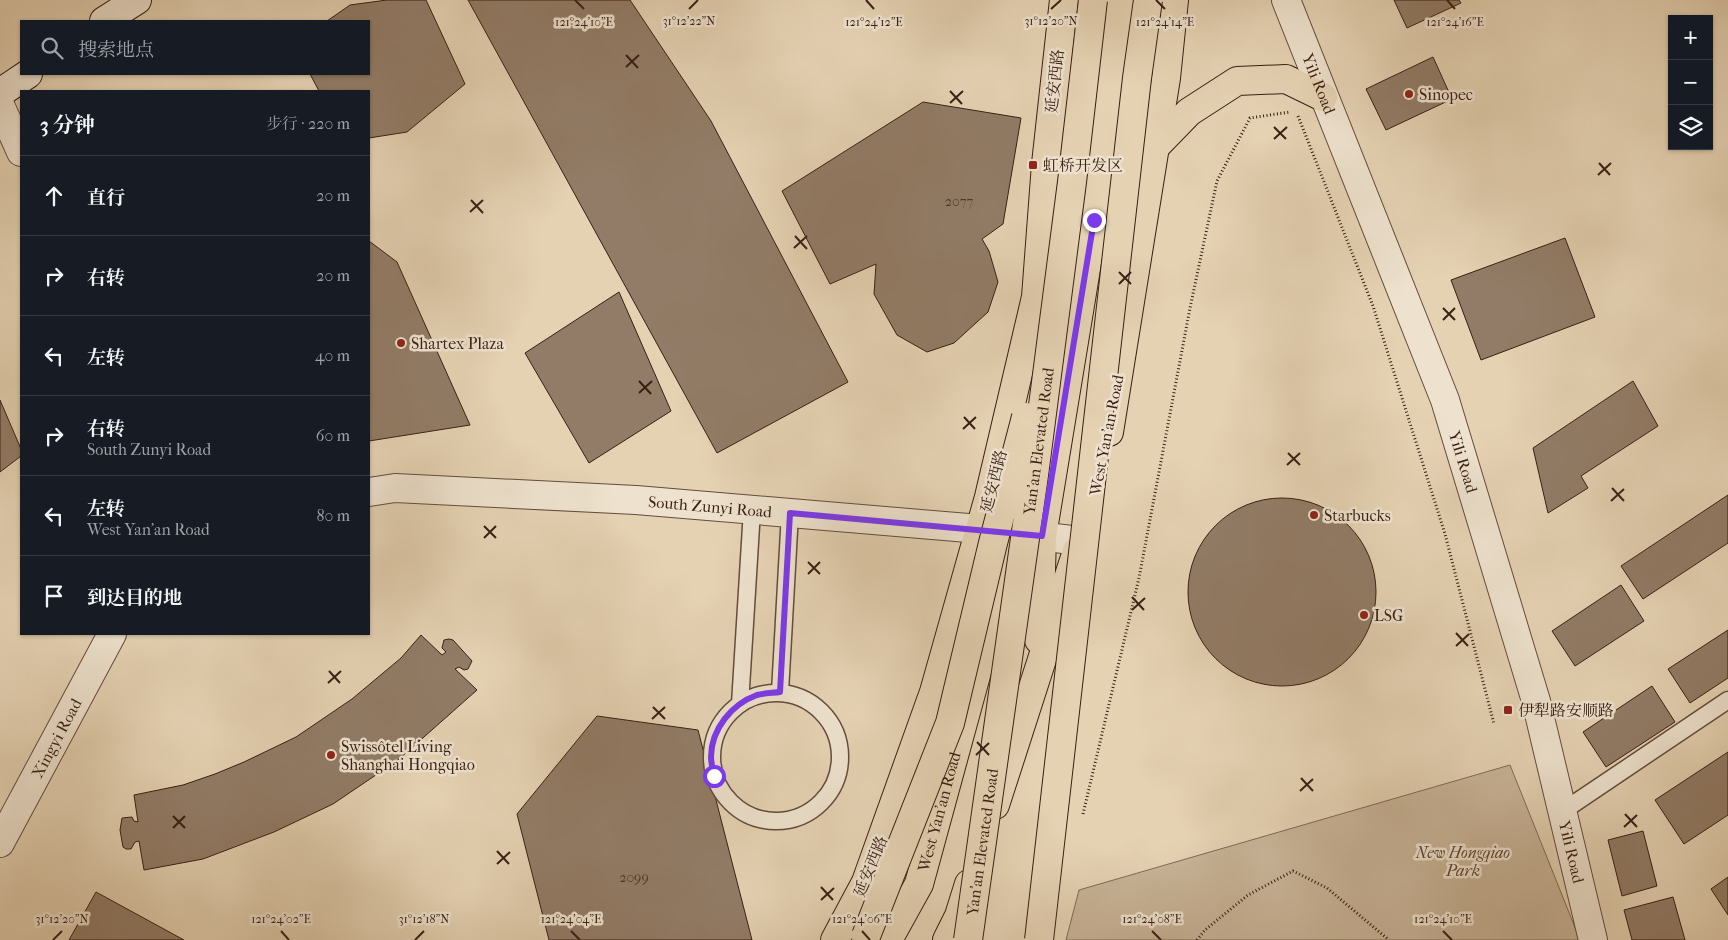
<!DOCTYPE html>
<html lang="zh">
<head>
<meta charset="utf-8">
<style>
	:root { --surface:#171b24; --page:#20242c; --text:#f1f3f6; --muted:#9ea1a6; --line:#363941 }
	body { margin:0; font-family:"IM FELL French Canon","Noto Serif SC",serif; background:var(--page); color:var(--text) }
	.controls { position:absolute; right:15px; top:15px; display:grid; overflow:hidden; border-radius:0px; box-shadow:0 1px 4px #0004 }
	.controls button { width:45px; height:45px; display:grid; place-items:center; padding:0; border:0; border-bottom:1px solid var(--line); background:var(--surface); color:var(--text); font:25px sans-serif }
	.stop { position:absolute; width:15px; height:15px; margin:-11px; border:4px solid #7c3aed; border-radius:50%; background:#fff }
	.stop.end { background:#7c3aed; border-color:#fff; box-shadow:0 1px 5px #0008 }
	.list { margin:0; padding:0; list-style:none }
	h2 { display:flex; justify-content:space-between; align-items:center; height:65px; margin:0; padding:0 20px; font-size:21px }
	h2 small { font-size:16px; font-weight:400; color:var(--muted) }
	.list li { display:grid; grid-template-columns:32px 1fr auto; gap:15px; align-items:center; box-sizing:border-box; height:80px; padding:0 20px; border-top:1px solid var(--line) }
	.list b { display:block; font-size:19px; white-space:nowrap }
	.list p { margin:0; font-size:16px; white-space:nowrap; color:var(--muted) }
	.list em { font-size:16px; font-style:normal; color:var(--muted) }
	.icon { flex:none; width:28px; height:28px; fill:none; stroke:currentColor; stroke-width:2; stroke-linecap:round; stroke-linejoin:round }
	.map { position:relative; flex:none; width:1728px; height:940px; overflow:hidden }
	.search { position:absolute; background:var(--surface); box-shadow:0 1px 4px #0004; left:20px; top:20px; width:350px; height:55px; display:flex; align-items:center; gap:12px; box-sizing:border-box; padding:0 18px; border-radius:0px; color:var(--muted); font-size:19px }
	.panel { position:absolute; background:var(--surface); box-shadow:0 1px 4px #0004; left:20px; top:90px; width:350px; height:545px; border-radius:0px }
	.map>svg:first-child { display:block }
	.green { fill:#c8b498; stroke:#806a56 }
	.building { fill:#927c67; stroke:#391f14 }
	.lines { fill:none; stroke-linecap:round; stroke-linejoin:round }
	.service-casing { stroke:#644c3c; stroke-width:19 }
	.tertiary-casing { stroke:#644c3c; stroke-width:30 }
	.secondary-casing { stroke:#391f14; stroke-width:30 }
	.primary-casing { stroke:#391f14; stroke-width:30 }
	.path { stroke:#391f14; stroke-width:3; stroke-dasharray:1 2.5; stroke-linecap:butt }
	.service { stroke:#eee2ce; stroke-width:16 }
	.tertiary { stroke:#eee2ce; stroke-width:28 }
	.secondary { stroke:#eee2ce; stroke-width:28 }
	.primary { stroke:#e5d2b3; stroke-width:28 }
	.trunk-bridge-casing { stroke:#391f14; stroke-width:30; stroke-linecap:butt }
	.trunk-bridge { stroke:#e5d2b3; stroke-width:28 }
	.route { stroke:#7c3aed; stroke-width:6 }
	.ticks { fill:none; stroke:#391f14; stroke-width:2 }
	.poi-dot { fill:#8f2418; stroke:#eee2ce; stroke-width:2 }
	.labels { text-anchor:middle; stroke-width:5; stroke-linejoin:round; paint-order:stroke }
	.number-label { font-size:14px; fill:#4f3629 }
	.street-label { font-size:16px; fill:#391f14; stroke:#eee2ce }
	.poi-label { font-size:16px; fill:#391f14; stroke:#eee2ce; text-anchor:start }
	.park-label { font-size:16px; font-style:italic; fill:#5d4435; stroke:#eee2ce }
	.ticks-label { font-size:12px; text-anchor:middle; fill:#391f14; stroke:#eee2ce; stroke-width:5; stroke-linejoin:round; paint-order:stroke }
</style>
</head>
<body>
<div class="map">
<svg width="1728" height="940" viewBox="0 0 1728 940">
	<rect width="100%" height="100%" fill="#e5d2b3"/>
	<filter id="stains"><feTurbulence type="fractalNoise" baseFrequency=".004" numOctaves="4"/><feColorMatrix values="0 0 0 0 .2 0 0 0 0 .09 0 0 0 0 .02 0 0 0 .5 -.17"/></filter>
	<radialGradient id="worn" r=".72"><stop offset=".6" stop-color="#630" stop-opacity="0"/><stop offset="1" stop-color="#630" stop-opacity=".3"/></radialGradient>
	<!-- green -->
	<path class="green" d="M 1510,765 L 1580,940 L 1066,940 L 1079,890 Z"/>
	<!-- building -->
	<g class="building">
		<path d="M 387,0 L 426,0 L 465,84 L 407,132 L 369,138 L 369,91 L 319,91 L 310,74 L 369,74 L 369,21 L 327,21 L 350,5 Z"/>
		<path d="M 468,0 L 630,0 L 711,121 L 848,382 L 717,453 Z"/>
		<path d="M 1394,0 L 1459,0 L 1461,3 L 1407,28 Z"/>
		<path d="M 1433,57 L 1452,99 L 1386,130 L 1366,89 Z"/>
		<path d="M 923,102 L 1021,118 L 1003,224 L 982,239 L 989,251 L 998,282 L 988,312 L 954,343 L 927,352 L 897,335 L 874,294 L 876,264 L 830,284 L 782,191 Z"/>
		<path d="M 1565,238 L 1595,317 L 1481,360 L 1451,280 Z"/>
		<path d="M 369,241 L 397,262 L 470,425 L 369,441 Z"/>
		<path d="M 619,292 L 671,411 L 589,463 L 525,353 Z"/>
		<path d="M 1633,381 L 1658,426 L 1581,476 L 1588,488 L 1548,513 L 1533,448 Z"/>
		<path d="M 0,400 L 21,449 L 21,456 L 0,472 Z"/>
		<path d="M 1728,495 L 1728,543 L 1643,599 L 1621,566 Z"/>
		<circle cx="1282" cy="592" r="94"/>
		<path d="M 1621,585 L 1644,621 L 1575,666 L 1552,631 Z"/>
		<path d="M 1728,630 L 1728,678 L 1690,703 L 1668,669 Z"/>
		<path d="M 421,635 L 442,655 L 446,652 L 442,648 L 444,640 L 449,639 L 453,640 L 472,661 L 468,669 L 464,670 L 459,667 L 455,669 L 477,690 L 398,760 L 333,804 L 274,832 L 203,859 L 144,870 L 139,841 L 135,842 L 131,849 L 126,849 L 123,847 L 120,830 L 122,818 L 132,817 L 134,821 L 138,822 L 134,795 L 183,785 L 215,774 L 244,762 L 296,737 L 352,699 L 401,658 Z"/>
		<path d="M 1652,686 L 1675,722 L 1606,767 L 1583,732 Z"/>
		<path d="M 597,716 L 698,730 L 752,940 L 549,940 L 517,814 Z"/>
		<path d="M 1728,752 L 1728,815 L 1684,844 L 1655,800 Z"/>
		<path d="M 1643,831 L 1657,886 L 1622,896 L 1608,840 Z"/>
		<path d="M 1728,877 L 1728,915 L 1711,889 Z"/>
		<path d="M 96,892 L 184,940 L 69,940 Z"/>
		<path d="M 1673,897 L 1685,940 L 1632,940 L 1624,910 Z"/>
	</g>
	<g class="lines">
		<!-- service casing -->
		<g class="service-casing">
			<g id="service">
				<path d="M 780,692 L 790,513"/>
				<circle cx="776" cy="757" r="64"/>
				<path d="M 740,704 L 752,510"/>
				<path d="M 1563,811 L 1728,700"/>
			</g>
		</g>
		<!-- tertiary casing -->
		<g class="tertiary-casing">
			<g id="tertiary">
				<path id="s1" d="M 1286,0 L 1445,400 L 1536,701 L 1593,940"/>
				<path d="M 0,105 L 21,152"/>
				<path id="s2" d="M 369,492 L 395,488 L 636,500 L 980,529 L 1080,541"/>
				<path id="s3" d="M 0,843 L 112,634"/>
			</g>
		</g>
		<!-- secondary casing -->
		<g class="secondary-casing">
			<g id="secondary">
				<path d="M 104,21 L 137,0"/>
				<path d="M 0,93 L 28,74"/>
			</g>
		</g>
		<!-- primary casing -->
		<g class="primary-casing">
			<g id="primary">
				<path d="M 1154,148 L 1189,112 L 1237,81 L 1286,79 L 1323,97"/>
				<path d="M 1109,432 L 1166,78 L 1174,0"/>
				<path d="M 1039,640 L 1042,536 L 1094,220 L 1120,0"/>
				<path d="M 995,805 L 1077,551"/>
				<path d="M 835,940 L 866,882 L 934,692 L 989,497 L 1036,297 L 1046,164 L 1064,0"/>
				<path id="s4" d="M 888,940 L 919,884 L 1017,525"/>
				<path d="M 947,940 L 959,916 L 969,884"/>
			</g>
		</g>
		<!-- path -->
		<g class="path">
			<path d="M 1298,116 L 1373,306 L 1445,534 L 1494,724"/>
			<path d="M 1083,814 L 1139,578 L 1190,308 L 1217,181 L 1250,118 L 1290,112"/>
			<path d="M 1197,940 L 1205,930 L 1248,895 L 1293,871 L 1327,888 L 1389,940"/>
		</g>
		<!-- service -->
		<use href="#service" class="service"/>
		<!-- tertiary -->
		<use href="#tertiary" class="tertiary"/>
		<!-- secondary -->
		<use href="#secondary" class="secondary"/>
		<!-- primary -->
		<use href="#primary" class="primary"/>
		<!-- trunk-bridge casing -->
		<g class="trunk-bridge-casing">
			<g id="trunk-bridge">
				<path d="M 866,936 L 950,723 L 993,543 L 1026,417"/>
				<path id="s5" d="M 968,940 L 1034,475 L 1072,182 L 1093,0"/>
				<path d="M 1039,940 L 1137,78 L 1148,0"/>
			</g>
		</g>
		<!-- trunk-bridge -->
		<use href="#trunk-bridge" class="trunk-bridge"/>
	</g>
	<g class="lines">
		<!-- route -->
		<path class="route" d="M 714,776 C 713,770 711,763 711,757 C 711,729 732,704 757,695 C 764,693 773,693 780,692 L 790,513 L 1042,536 L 1094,220"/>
	</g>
	<!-- ticks -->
	<path class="ticks" d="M 575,0 L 584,9M 866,0 L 874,9M 1156,0 L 1165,9M 1447,0 L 1455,9M 689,9 L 698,0M 1051,9 L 1061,0M 626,55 L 638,68M 626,67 L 639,55M 950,91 L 962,104M 950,103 L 963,91M 1274,127 L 1286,139M 1274,139 L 1287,127M 1599,163 L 1610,175M 1598,175 L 1611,163M 471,200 L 483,213M 470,212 L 483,200M 795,236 L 807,249M 794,248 L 807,236M 1119,272 L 1131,284M 1119,284 L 1131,272M 1443,308 L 1455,320M 1443,320 L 1455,308M 639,381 L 651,394M 639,393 L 652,381M 964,417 L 975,429M 963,429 L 976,417M 1288,453 L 1300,465M 1287,465 L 1300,453M 1612,488 L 1624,501M 1611,501 L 1624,489M 484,526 L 496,538M 484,538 L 496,526M 808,562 L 820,574M 808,574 L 820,562M 1132,597 L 1144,610M 1132,610 L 1145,598M 1456,633 L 1468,646M 1456,646 L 1469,634M 329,671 L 340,683M 328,683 L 341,671M 653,707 L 665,719M 652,719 L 665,707M 977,742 L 989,755M 976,755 L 989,743M 1301,778 L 1313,791M 1300,791 L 1313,779M 1625,814 L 1637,827M 173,816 L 185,828M 1624,827 L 1637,815M 173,828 L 185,816M 497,851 L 509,864M 497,864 L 510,852M 821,887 L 833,900M 821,900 L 834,888M 281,931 L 289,940M 571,931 L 580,940M 862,931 L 870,940M 1152,931 L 1161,940M 1443,931 L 1452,940M 53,940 L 62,931M 415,940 L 424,931"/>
	<!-- markers -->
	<g class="poi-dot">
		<circle cx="1409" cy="94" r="5"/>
		<rect x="1028" y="160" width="10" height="10" rx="2.5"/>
		<circle cx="401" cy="343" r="5"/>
		<circle cx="1314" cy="515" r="5"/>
		<circle cx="1364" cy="615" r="5"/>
		<rect x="1503" y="705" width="10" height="10" rx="2.5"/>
		<circle cx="331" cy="755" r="5"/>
	</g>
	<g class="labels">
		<!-- number labels -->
		<g class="number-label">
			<text x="959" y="206">2077</text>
			<text x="634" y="882">2099</text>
		</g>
		<!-- street labels -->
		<g class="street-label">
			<text transform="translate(1054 81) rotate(-84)" y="6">延安西路</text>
			<text dy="6" stroke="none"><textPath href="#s1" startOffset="90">Yili Road</textPath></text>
			<text transform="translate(1106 435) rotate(-79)" y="6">West Yan'an Road</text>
			<text dy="6" stroke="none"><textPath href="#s5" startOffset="504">Yan'an Elevated Road</textPath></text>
			<text dy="6" stroke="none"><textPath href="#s1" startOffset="495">Yili Road</textPath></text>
			<text transform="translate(993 481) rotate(-76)" y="6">延安西路</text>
			<text dy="6" stroke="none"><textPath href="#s2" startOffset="342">South Zunyi Road</textPath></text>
			<text dy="6" stroke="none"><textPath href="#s3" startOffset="119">Xingyi Road</textPath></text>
			<text dy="6" stroke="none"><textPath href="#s4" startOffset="139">West Yan'an Road</textPath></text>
			<text dy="6" stroke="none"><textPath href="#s5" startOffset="99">Yan'an Elevated Road</textPath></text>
			<text dy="6" stroke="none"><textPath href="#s1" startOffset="900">Yili Road</textPath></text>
			<text transform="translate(870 866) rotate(-68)" y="6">延安西路</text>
		</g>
		<!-- poi labels -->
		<g class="poi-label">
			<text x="1419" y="100">Sinopec</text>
			<text x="1043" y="171">虹桥开发区</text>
			<text x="411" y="349">Shartex Plaza</text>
			<text x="1324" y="521">Starbucks</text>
			<text x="1374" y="621">LSG</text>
			<text x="1518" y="716">伊犁路安顺路</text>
			<text x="341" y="752">Swissôtel Living<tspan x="341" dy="18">Shanghai Hongqiao</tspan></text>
		</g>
		<!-- park labels -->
		<g class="park-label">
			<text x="1463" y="858">New Hongqiao<tspan x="1463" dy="18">Park</tspan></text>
		</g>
	</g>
	<g class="ticks-label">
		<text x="1051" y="25">31°12'20"N</text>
		<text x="689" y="25">31°12'22"N</text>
		<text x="584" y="26">121°24'10"E</text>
		<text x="874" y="26">121°24'12"E</text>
		<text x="1455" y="26">121°24'16"E</text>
		<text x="1165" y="26">121°24'14"E</text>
		<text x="281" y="923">121°24'02"E</text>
		<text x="571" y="923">121°24'04"E</text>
		<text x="862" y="923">121°24'06"E</text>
		<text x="1152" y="923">121°24'08"E</text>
		<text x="1443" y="923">121°24'10"E</text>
		<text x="62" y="923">31°12'20"N</text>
		<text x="424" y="923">31°12'18"N</text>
	</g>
	<rect width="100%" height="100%" filter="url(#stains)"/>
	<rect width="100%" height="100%" fill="url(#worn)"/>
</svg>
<div class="controls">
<button>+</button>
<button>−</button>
<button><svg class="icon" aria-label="layers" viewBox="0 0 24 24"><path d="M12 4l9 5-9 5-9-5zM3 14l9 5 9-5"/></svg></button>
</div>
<div class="stop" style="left:714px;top:776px"></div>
<div class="stop end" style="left:1094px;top:220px"></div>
<div class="search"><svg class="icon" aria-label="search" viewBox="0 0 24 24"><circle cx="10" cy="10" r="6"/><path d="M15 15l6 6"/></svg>搜索地点</div>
<section class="panel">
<h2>3 分钟<small>步行 · 220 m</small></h2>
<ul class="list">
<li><svg class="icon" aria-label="ahead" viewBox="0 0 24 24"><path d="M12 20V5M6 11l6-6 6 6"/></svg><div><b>直行</b></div><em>20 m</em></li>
<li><svg class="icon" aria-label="right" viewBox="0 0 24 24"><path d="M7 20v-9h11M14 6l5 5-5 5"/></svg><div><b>右转</b></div><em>20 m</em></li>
<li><svg class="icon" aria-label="left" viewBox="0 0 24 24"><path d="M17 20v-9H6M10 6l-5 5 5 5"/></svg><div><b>左转</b></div><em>40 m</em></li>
<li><svg class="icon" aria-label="right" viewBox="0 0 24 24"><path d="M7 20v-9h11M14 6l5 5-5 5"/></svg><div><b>右转</b><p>South Zunyi Road</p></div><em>60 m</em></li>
<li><svg class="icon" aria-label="left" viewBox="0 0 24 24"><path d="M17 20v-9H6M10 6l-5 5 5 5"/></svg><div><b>左转</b><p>West Yan'an Road</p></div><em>80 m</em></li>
<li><svg class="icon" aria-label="arrive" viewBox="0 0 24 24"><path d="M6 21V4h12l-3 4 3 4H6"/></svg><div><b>到达目的地</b></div></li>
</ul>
</section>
</div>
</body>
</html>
